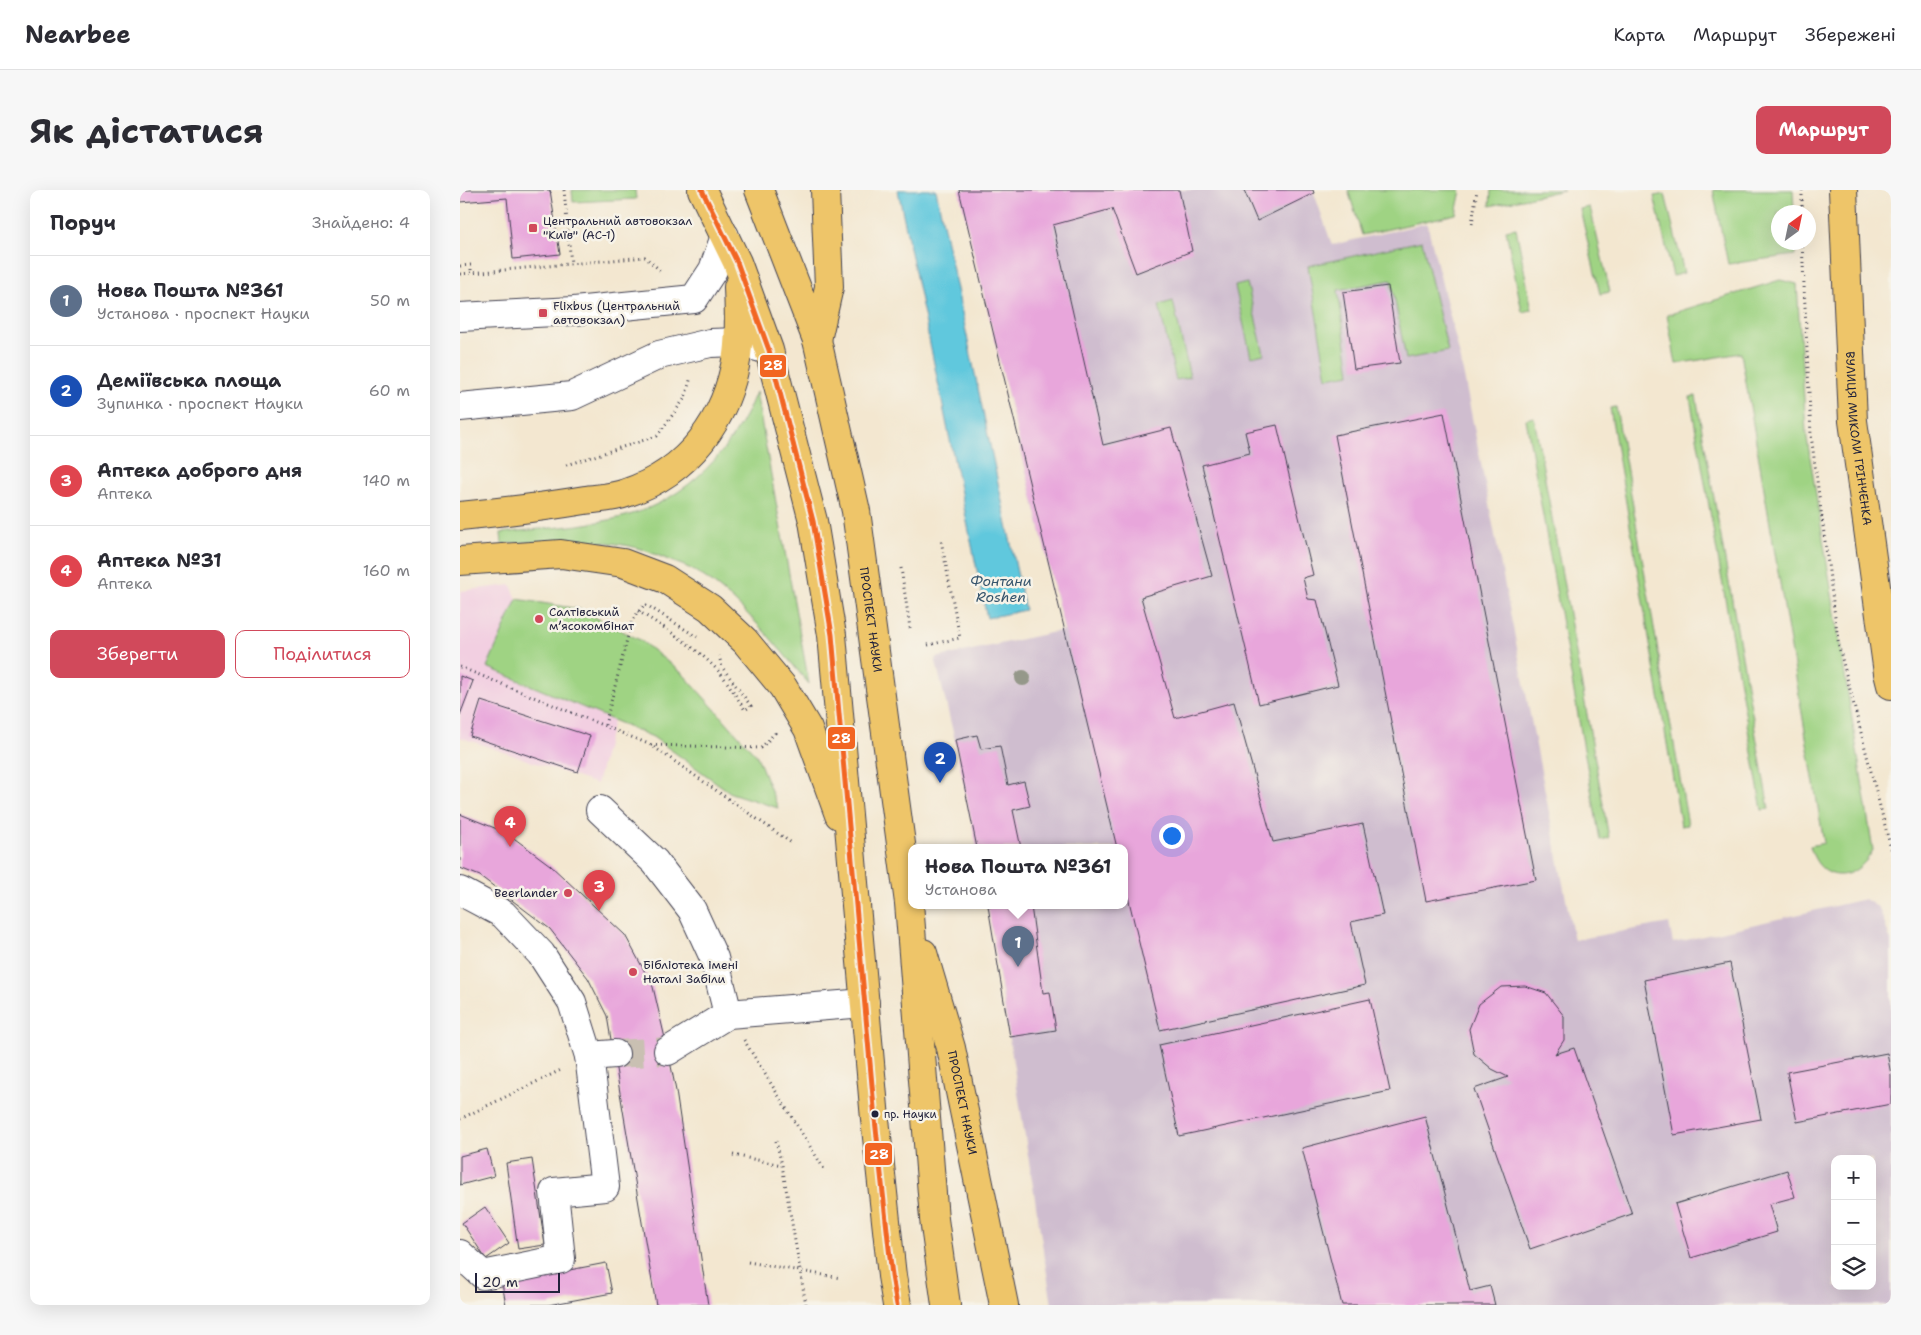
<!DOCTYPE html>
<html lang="uk">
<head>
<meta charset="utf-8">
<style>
	:root { --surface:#fff; --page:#f7f7f7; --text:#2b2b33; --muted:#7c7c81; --line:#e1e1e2; --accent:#d1495b }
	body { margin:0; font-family:"Shantell Sans",sans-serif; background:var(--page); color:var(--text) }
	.controls { position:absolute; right:15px; bottom:15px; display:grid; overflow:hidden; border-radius:10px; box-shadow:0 5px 20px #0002 }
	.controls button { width:45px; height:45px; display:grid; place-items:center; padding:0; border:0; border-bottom:1px solid var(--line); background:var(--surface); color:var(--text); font:25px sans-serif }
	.compass { position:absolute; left:1311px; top:15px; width:45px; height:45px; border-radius:50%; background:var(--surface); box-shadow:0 5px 20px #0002; rotate:33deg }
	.scale { position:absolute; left:15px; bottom:12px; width:85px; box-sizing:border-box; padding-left:5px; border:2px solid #22223b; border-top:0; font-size:14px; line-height:18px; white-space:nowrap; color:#22223b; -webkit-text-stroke:4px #f7f3e8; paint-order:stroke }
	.you { position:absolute; left:711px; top:645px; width:18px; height:18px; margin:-12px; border:4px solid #fff; border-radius:50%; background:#1a73e8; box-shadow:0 0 0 8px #1a73e833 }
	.badge { display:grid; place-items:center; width:32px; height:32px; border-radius:50%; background:var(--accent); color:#fff; font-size:16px; font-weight:700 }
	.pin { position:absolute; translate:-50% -41px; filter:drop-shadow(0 1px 2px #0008) }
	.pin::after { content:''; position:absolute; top:26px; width:18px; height:15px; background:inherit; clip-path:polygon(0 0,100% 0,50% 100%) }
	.popup { position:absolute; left:448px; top:654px; width:220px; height:65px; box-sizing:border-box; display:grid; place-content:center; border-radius:10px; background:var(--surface); filter:drop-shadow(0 1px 4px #0005); font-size:16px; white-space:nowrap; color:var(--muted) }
	.popup b { font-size:19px; color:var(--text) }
	.popup::after { content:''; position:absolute; left:50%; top:100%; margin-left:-10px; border:10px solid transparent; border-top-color:var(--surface) }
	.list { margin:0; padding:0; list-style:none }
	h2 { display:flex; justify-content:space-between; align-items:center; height:65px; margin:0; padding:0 20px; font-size:21px }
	h2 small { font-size:16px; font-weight:400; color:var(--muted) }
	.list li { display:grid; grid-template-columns:32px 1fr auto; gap:15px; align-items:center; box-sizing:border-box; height:90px; padding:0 20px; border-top:1px solid var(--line) }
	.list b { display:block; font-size:19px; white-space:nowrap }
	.list p { margin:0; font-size:16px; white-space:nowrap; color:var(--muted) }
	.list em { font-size:16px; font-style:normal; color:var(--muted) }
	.actions { display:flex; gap:10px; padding:15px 20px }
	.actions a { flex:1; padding:11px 0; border:1px solid var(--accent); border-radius:10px; text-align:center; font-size:18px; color:var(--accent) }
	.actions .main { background:var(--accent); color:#fff }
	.icon { flex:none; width:28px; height:28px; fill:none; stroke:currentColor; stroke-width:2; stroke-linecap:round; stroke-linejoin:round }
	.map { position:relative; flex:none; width:1431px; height:1115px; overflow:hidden; border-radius:10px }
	header { display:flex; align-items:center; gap:30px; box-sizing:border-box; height:70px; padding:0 25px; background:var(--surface); border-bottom:1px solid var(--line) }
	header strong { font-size:24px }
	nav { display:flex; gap:28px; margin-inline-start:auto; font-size:18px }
	.intro { display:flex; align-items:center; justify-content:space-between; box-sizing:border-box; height:120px; padding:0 30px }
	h1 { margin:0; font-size:35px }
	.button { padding:12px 22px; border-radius:10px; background:var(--accent); color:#fff; font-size:18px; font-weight:700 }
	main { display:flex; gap:30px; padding:0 30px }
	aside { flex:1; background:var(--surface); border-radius:10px; box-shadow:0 5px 20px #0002 }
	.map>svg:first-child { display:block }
	.built { fill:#f2cfe1 }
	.industrial { fill:#cfbdcf; fill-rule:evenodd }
	.green { fill:#9fd383; stroke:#607a5f }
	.water { fill:#60c8dd; stroke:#41758c }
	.building { fill:#e8a6db }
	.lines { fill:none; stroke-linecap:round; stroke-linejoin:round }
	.minor-tunnel { stroke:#c9c0b2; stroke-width:28; stroke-dasharray:28 14; stroke-linecap:butt }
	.minor-casing { stroke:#414051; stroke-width:30 }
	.major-casing { stroke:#414051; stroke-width:30 }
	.path { stroke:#414051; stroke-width:3; stroke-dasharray:1 4; stroke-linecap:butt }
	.minor { stroke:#fff; stroke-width:28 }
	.major { stroke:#eec569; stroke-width:28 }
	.bus-1-casing { stroke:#f7f3e8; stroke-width:9 }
	.bus-1 { stroke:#f26522; stroke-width:5 }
	.tree { fill:#95988a }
	.poi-dot { fill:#d1495b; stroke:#f7f3e8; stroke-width:2 }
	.bus-dot { fill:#22223b; stroke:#f7f3e8; stroke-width:2 }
	.labels { text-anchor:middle; stroke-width:5; stroke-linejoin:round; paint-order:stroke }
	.bus-label { font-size:11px; fill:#22223b; stroke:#f7f3e8; text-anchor:start }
	.poi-label { font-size:12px; fill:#22223b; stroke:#f7f3e8; text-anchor:start }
	.street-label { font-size:12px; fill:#22223b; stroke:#f7f3e8 }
	.water-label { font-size:14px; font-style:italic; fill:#35546c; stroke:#f7f3e8 }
	.line-badge { stroke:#f7f3e8; stroke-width:2 }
	.badge-label { font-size:14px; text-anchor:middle; font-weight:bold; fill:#fff }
</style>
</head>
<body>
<header>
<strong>Nearbee</strong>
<nav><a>Карта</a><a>Маршрут</a><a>Збережені</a></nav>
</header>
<div class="intro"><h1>Як дістатися</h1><a class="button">Маршрут</a></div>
<main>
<aside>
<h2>Поруч<small>Знайдено: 4</small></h2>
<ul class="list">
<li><span class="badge" style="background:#5c6f8a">1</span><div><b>Нова Пошта №361</b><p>Установа · проспект Науки</p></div><em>50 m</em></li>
<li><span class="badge" style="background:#1a4fb4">2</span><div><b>Деміївська площа</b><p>Зупинка · проспект Науки</p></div><em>60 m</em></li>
<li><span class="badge" style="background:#e0444e">3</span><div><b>Аптека доброго дня</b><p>Аптека</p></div><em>140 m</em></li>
<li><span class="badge" style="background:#e0444e">4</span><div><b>Аптека №31</b><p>Аптека</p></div><em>160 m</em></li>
</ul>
<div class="actions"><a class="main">Зберегти</a><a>Поділитися</a></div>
</aside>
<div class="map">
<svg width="1431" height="1115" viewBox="0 0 1431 1115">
	<rect width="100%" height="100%" fill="#f7f3e8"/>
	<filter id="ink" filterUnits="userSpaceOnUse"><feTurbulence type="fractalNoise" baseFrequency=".02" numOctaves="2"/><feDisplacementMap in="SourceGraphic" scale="10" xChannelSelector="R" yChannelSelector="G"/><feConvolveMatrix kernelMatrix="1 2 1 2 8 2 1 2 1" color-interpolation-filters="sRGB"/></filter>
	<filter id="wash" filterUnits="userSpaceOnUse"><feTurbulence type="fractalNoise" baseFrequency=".0096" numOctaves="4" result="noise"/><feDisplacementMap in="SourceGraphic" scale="20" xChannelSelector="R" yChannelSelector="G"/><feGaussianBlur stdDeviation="1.12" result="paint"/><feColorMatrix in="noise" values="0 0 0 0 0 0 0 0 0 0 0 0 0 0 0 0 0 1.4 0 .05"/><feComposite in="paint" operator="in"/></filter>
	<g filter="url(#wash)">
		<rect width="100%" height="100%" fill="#f3e7d0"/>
		<!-- built -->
		<path class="built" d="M 51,395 L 57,409 L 28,478 L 153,531 L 137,594 L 0,547 L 0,401 Z"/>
		<!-- industrial -->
		<path class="industrial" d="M 499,0 L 853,0 L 872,55 L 967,33 L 1001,171 L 1114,750 L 1209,733 L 1213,753 L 1405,709 L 1419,718 L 1431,751 L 1431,1115 L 592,1115 L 528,716 L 664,716 L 664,658 L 517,658 L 495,550 L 475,468 L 604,440 ZM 1375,969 L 1412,969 L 1412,1096 L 1375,1096 Z"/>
		<!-- green -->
		<g class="green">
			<path d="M 112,0 L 175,0 L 176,9 L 113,12 Z"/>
			<path d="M 888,0 L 1001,0 L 996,24 L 902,45 Z"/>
			<path d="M 1031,0 L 1104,0 L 1030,16 Z"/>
			<path d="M 1253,0 L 1333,0 L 1334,22 L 1318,22 L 1318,52 L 1335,53 L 1335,65 L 1268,74 Z"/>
			<path d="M 1205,4 L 1224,83 L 1213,86 L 1194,6 Z"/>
			<path d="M 1130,17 L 1150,102 L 1140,104 L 1120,19 Z"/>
			<path d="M 1056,38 L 1072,120 L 1062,122 L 1046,40 Z"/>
			<path d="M 962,51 L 988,161 L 946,169 L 931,90 L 878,100 L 890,184 L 867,188 L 848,76 Z"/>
			<path d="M 1320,90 L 1337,94 L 1346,242 L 1413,660 C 1396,693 1360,695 1350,656 L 1364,653 L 1281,163 L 1216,174 L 1207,125 Z"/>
			<path d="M 787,93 L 804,164 L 791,167 L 775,96 Z"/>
			<path d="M 713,111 L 730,187 L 716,190 L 699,115 Z"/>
			<path d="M 296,202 L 349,494 C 317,456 274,401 229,378 C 221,374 212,372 204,368 C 192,363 178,357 164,355 C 124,348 83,351 42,354 L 41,343 C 83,338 125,337 166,326 C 227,309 273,261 296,202 Z"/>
			<path d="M 1236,206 L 1309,619 L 1302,620 L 1230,207 Z"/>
			<path d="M 1156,217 L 1228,635 L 1221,636 L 1150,218 Z"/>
			<path d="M 1074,227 L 1149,648 L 1140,650 L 1066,229 Z"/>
			<path d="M 57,409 L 119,419 L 180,450 L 223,484 L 297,566 L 318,618 L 271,603 L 193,547 L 27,477 Z"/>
		</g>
		<!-- water -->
		<path class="water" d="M 438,0 L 476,0 L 565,420 L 527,428 Z"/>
		<g id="blocks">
			<!-- building -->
			<g class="building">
				<path d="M 0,0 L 90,0 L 100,64 L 53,69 L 47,8 L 0,12 Z"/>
				<path d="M 499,0 L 719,0 L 732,61 L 676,83 L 652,19 L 593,35 L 643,255 L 711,238 L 752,386 L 681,407 L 715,528 L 774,512 L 813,652 L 903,634 L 923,725 L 891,732 L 905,795 L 700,840 L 664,690 L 664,658 L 657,658 Z"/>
				<path d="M 784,0 L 853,0 L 854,3 L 797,31 Z"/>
				<path d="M 928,96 L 940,173 L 894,179 L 883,102 Z"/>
				<path d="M 984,223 L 1076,690 L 966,711 L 875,245 Z"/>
				<path d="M 817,235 L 853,385 L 843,388 L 848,409 L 857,410 L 878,495 L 799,514 L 742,275 L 790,263 L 785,242 Z"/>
				<path d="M 0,486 L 13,491 L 0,525 Z"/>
				<path d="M 21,511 L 130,546 L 118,582 L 10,546 Z"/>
				<path d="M 517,545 L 521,559 L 540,556 L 548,595 L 564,591 L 570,616 L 553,620 L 561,658 L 517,658 L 495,550 Z"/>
				<path d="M 0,624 L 47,643 L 90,675 L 165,745 L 193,797 L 208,861 L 216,901 L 248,1115 L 196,1115 L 147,826 L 128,788 L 90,739 L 20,686 L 0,678 Z"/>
				<path d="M 528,716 L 571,716 L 583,803 L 590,802 L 596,840 L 550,847 Z"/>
				<path d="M 1270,773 L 1301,929 L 1214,945 L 1184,790 Z"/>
				<path d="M 1065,796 L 1086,803 L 1104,826 L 1104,850 L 1095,864 L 1114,858 L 1172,1024 L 1070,1059 L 1014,899 L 1048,887 L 1032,879 L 1014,864 L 1009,839 L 1019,814 L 1041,797 Z"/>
				<path d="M 910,809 L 930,901 L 719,946 L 699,855 Z"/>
				<path d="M 1427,863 L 1431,885 L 1431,914 L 1337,932 L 1327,882 Z"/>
				<path d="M 965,926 L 1010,1101 L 1030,1096 L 1035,1115 L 882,1115 L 842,958 Z"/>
				<path d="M 27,959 L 34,986 L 0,995 L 0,966 Z"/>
				<path d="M 72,969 L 85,1055 L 58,1059 L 46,973 Z"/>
				<path d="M 1327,980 L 1335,1007 L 1309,1014 L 1317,1042 L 1231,1068 L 1215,1014 Z"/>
				<path d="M 25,1017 L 49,1053 L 26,1069 L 2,1033 Z"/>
				<path d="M 146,1073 L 152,1103 L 88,1115 L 46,1115 L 42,1093 Z"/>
			</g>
		</g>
	</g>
	<g filter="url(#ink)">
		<use href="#blocks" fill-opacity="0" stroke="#414051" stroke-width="1"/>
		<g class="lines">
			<!-- minor-tunnel -->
			<path class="minor-tunnel" d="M 155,864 L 208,861"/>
			<!-- minor casing -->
			<g class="minor-casing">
				<g id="minor">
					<path d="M 0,127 L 114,121 L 234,109 L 253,80 L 265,46"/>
					<path d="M 0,217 L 112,206 L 199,165 L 250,153 L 278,152 L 301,158"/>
					<path d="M 140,620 L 195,672 L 232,720 L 254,768 L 268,824"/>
					<path d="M 0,701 L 43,724 L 81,764 L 112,812 L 129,866 L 155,864"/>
					<path d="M 208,861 L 268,824 L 405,813"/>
					<path d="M 0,1064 L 23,1085 L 101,1069 L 94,1002 L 145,997 L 129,866"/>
				</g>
			</g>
			<!-- major casing -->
			<g class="major-casing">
				<g id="major">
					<path d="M 242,0 L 277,72 L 309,160 L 353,331 L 372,445 L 415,929 L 432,1086 L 437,1115"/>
					<path id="s1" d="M 299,0 L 357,150 L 396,321 L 449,713 L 474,1029 L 486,1115"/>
					<path id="s2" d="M 1383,0 L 1393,231 L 1428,483 L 1431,495"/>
					<path d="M 357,150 L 369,97 L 365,0"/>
					<path d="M 0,326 C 42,322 83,317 125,310 C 138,308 153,308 166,303 C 229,282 267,230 277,165 C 280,143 279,119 278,97"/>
					<path d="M 0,371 L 101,364 L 163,373 L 205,389 L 250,418 L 285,451 L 323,497 L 348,539 L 379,625"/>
					<path id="s3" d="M 463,763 L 491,858 L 544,1115"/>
				</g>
			</g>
			<!-- path -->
			<g class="path">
				<path d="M 104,0 L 111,74"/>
				<path d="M 1342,0 L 1342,22"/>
				<path d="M 90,2 L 93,0"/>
				<path d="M 1012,34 L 1017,0"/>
				<path d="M 1342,52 L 1351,245 L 1379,457 L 1431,659"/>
				<path d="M 0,76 L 11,75 L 11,83"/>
				<path d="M 0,84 L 185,67 L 203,83"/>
				<path d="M 106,275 L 197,246 L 225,208 L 231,187"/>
				<path d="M 441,378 L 450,438"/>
				<path d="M 178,421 C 208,440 238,458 261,484 C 270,495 277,508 285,520 L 291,516 L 262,477 L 259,466"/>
				<path d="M 468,455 L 500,448 L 481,350"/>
				<path d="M 0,477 L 191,555 L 333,654"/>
				<path d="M 145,535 L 172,430 L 185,414 L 237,447"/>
				<path d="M 191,555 L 301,558 L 315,543 L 314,542"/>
				<path d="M 284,850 L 364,979"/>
				<path d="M 0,929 L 103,879"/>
				<path d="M 316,951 L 322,975 L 346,1115"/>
				<path d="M 273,965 L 322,975"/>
				<path d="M 288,1072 L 381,1088"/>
			</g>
			<!-- minor -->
			<use href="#minor" class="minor"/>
			<!-- major -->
			<use href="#major" class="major"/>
			<!-- bus-1 casing -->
			<g class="bus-1-casing">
				<path id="bus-1" d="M 242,0 L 277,72 L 309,160 L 353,331 L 372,445 L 415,929 L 432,1086 L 437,1115"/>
			</g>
			<!-- bus-1 -->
			<use href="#bus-1" class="bus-1"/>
		</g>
		<!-- trees -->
		<circle class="tree" cx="563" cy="488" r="8"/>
	</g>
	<!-- markers -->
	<g class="poi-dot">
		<rect x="68" y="33" width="10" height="10" rx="2.5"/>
		<rect x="78" y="118" width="10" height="10" rx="2.5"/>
		<circle cx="79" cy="429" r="5"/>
		<circle cx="108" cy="703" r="5"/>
		<circle cx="173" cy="782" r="5"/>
	</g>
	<circle class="bus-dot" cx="415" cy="924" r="4.5"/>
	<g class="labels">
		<!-- bus labels -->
		<g class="bus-label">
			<text x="424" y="928">пр. Науки</text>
		</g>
		<!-- poi labels -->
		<g class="poi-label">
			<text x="83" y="35">Центральний автовокзал<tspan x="83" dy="14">"Київ" (АС-1)</tspan></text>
			<text x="93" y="120">Flixbus (Центральний<tspan x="93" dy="14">автовокзал)</tspan></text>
			<text x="89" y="426">Салтівський<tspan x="89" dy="14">мʼясокомбінат</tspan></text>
			<text x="98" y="707" text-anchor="end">Beerlander</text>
			<text x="183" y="779">Бібліотека імені<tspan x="183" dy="14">Наталі Забіли</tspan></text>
		</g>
		<!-- street labels -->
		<g class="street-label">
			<text dy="4" stroke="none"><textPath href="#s2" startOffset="249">ВУЛИЦЯ МИКОЛИ ГРІНЧЕНКА</textPath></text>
			<text dy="4" stroke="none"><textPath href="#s1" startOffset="446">ПРОСПЕКТ НАУКИ</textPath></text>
			<text dy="4" stroke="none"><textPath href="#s3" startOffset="155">ПРОСПЕКТ НАУКИ</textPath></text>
		</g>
		<!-- water labels -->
		<g class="water-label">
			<text x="541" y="396">Фонтани<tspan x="541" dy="16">Roshen</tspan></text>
		</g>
	</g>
	<g class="line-badge">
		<rect x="299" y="164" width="28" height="24" rx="5" fill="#f26522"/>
		<rect x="367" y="536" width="29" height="24" rx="5" fill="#f26522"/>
		<rect x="404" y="952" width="29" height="24" rx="5" fill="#f26522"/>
	</g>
	<g class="badge-label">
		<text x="313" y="180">28</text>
		<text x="381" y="553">28</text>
		<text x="419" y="969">28</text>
	</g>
</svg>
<div class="controls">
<button>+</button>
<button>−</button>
<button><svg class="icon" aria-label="layers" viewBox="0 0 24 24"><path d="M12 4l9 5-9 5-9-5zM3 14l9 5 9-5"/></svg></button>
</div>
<svg class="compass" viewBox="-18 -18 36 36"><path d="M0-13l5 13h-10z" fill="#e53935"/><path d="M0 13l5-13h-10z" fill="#7c7c81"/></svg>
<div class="scale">20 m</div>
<div class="you"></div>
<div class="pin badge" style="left:558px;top:777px;background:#5c6f8a">1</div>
<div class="popup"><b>Нова Пошта №361</b>Установа</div>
<div class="pin badge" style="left:480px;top:593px;background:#1a4fb4">2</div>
<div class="pin badge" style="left:139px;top:721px;background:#e0444e">3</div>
<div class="pin badge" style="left:50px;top:657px;background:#e0444e">4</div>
</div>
</main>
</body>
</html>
